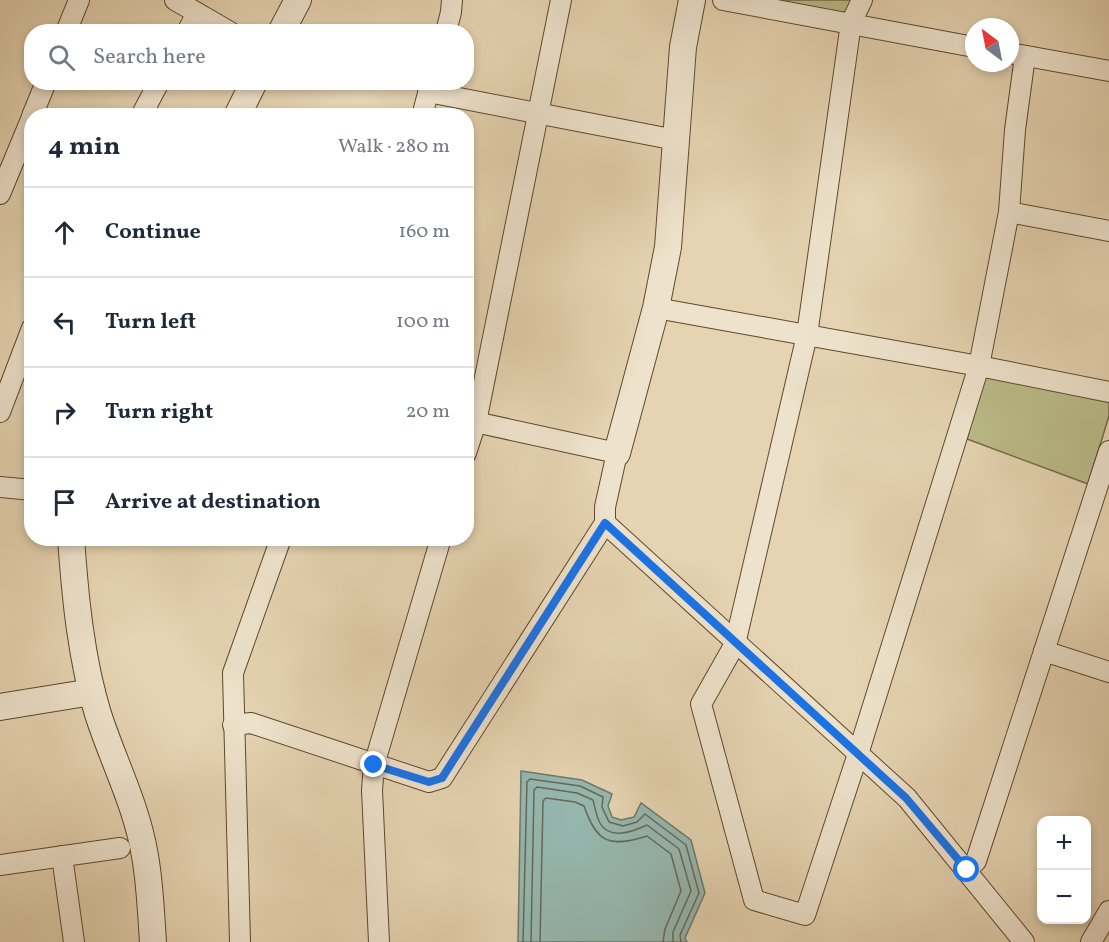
<!DOCTYPE html>
<html lang="en">
<head>
<meta charset="utf-8">
<style>
	:root { --surface:#fff; --page:#f6f6f7; --text:#1f2937; --muted:#747a83; --line:#e0e1e3 }
	body { margin:0; font-family:Vollkorn,serif; background:var(--page); color:var(--text) }
	.controls { position:absolute; right:18px; bottom:18px; display:grid; overflow:hidden; border-radius:12px; box-shadow:0 3px 9px #0003 }
	.controls button { width:54px; height:54px; display:grid; place-items:center; padding:0; border:0; border-bottom:2px solid var(--line); background:var(--surface); color:var(--text); font:30px sans-serif }
	.compass { position:absolute; left:965px; top:18px; width:54px; height:54px; border-radius:50%; background:var(--surface); box-shadow:0 3px 9px #0003; rotate:328deg }
	.stop { position:absolute; width:18px; height:18px; margin:-14px; border:4px solid #1a73e8; border-radius:50%; background:#fff }
	.stop.end { background:#1a73e8; border-color:#fff; box-shadow:0 2px 6px #0008 }
	.list { margin:0; padding:0; list-style:none }
	h2 { display:flex; justify-content:space-between; align-items:center; height:78px; margin:0; padding:0 24px; font-size:26px }
	h2 small { font-size:20px; font-weight:400; color:var(--muted) }
	.list li { display:grid; grid-template-columns:39px 1fr auto; gap:18px; align-items:center; box-sizing:border-box; height:90px; padding:0 24px; border-top:2px solid var(--line) }
	.list b { display:block; font-size:22px; white-space:nowrap }
	.list em { font-size:20px; font-style:normal; color:var(--muted) }
	.icon { flex:none; width:33px; height:33px; fill:none; stroke:currentColor; stroke-width:2; stroke-linecap:round; stroke-linejoin:round }
	.map { position:relative; flex:none; width:1109px; height:942px; overflow:hidden }
	.search { position:absolute; background:var(--surface); box-shadow:0 3px 9px #0003; left:24px; top:24px; width:450px; height:66px; display:flex; align-items:center; gap:15px; box-sizing:border-box; padding:0 21px; border-radius:24px; color:var(--muted); font-size:22px }
	.panel { position:absolute; background:var(--surface); box-shadow:0 3px 9px #0003; left:24px; top:108px; width:450px; height:438px; border-radius:24px }
	.map>svg:first-child { display:block }
	.green { fill:#babb88; stroke:#766b44; stroke-width:1.5 }
	.water { fill:#96b7af; stroke:#6e7969; stroke-width:1.5 }
	.lines { fill:none; stroke-linecap:round; stroke-linejoin:round }
	.shore { stroke:#646958; stroke-width:1.5 }
	.minor-casing { stroke:#5e492c; stroke-width:22 }
	.tertiary-casing { stroke:#5e492c; stroke-width:28 }
	.minor { stroke:#eee2cc; stroke-width:20 }
	.tertiary { stroke:#eee2cc; stroke-width:26 }
	.route { stroke:#1a73e8; stroke-width:8 }
</style>
</head>
<body>
<div class="map">
<svg width="1109" height="942" viewBox="0 0 1109 942">
	<rect width="100%" height="100%" fill="#e5d3b1"/>
	<filter id="stains"><feTurbulence type="fractalNoise" baseFrequency=".00333" numOctaves="4"/><feColorMatrix values="0 0 0 0 .2 0 0 0 0 .09 0 0 0 0 .02 0 0 0 .5 -.17"/></filter>
	<radialGradient id="worn" r=".72"><stop offset=".6" stop-color="#630" stop-opacity="0"/><stop offset="1" stop-color="#630" stop-opacity=".3"/></radialGradient>
	<!-- green -->
	<g class="green">
		<path d="M 762,0 L 854,0 L 849,10 L 838,15 Z"/>
		<path d="M 986,375 L 1109,402 L 1109,416 L 1088,484 L 967,439 L 982,380 Z"/>
	</g>
	<!-- water -->
	<path class="water" d="M 521,771 L 582,780 L 612,794 L 608,806 L 612,817 L 621,820 L 634,817 L 641,803 L 691,840 L 705,893 L 685,938 L 687,942 L 518,942 Z"/>
	<g class="lines">
		<!-- shore -->
		<g class="shore">
			<path d="M 523,942 L 527,782 L 530,779 L 580,786 L 603,797 L 602,807 L 609,822 L 623,826 L 637,822 L 645,814 L 686,845 L 699,893 L 680,935 L 681,942"/>
			<path d="M 531,942 L 534,790 L 537,787 L 577,793 L 593,800 C 595,807 596,816 600,823 C 610,841 634,831 647,825 L 679,849 L 691,891 L 673,932 L 673,942"/>
			<path d="M 540,942 L 543,801 L 546,798 L 575,802 L 584,806 C 597,843 609,848 647,836 L 671,854 L 681,891 L 665,929 L 663,942"/>
		</g>
		<!-- minor casing -->
		<g class="minor-casing">
			<g id="minor">
				<path d="M 175,0 L 230,32"/>
				<path d="M 723,0 L 974,47"/>
				<path d="M 862,0 L 851,23 L 807,335 L 735,644 L 701,704 L 754,900 L 805,915 L 858,754 L 979,366 L 1009,212 L 1015,130 L 1025,56"/>
				<path d="M 66,32 L 79,0"/>
				<path d="M 187,32 L 197,13"/>
				<path d="M 446,32 L 451,12 L 452,0"/>
				<path d="M 1010,53 L 1109,71"/>
				<path d="M 428,92 L 676,140"/>
				<path d="M 32,116 L 46,82"/>
				<path d="M 141,116 L 159,82"/>
				<path d="M 422,116 L 431,82"/>
				<path d="M 0,194 L 32,117"/>
				<path d="M 1009,212 L 1109,231"/>
				<path d="M 656,308 L 979,366 L 1109,392"/>
				<path d="M 0,412 L 32,328"/>
				<path d="M 466,453 L 476,422 L 561,0"/>
				<path d="M 0,487 L 32,490"/>
				<path d="M 605,523 L 907,798 L 1024,942"/>
				<path d="M 1044,651 L 1109,672"/>
				<path d="M 233,725 L 251,723 L 429,782 L 442,778 L 605,523 L 605,507 L 617,453 L 466,420"/>
				<path d="M 62,856 L 74,942"/>
				<path d="M 0,865 L 120,848"/>
				<path d="M 967,870 L 976,861 L 1109,451"/>
				<path d="M 240,942 L 233,673 L 281,538"/>
				<path d="M 379,942 L 372,790 L 374,765 L 441,538"/>
				<path d="M 1091,942 L 1109,911"/>
			</g>
		</g>
		<!-- tertiary casing -->
		<g class="tertiary-casing">
			<g id="tertiary">
				<path d="M 281,32 L 298,0"/>
				<path d="M 237,116 L 254,82"/>
				<path d="M 617,453 L 656,308 L 668,247 L 683,47 L 692,0"/>
				<path d="M 71,538 C 75,595 81,659 98,714 C 113,761 137,806 145,856 C 150,884 151,913 153,942"/>
				<path d="M 0,707 L 92,692"/>
			</g>
		</g>
		<!-- minor -->
		<use href="#minor" class="minor"/>
		<!-- tertiary -->
		<use href="#tertiary" class="tertiary"/>
	</g>
	<g class="lines">
		<!-- route -->
		<path class="route" d="M 374,765 L 429,782 L 442,778 L 605,523 L 906,798 L 967,870"/>
	</g>
	<rect width="100%" height="100%" filter="url(#stains)"/>
	<rect width="100%" height="100%" fill="url(#worn)"/>
</svg>
<div class="controls">
<button>+</button>
<button>−</button>
</div>
<svg class="compass" viewBox="-18 -18 36 36"><path d="M0-13l5 13h-10z" fill="#e53935"/><path d="M0 13l5-13h-10z" fill="#747a83"/></svg>
<div class="stop" style="left:967px;top:870px"></div>
<div class="stop end" style="left:374px;top:765px"></div>
<div class="search"><svg class="icon" aria-label="search" viewBox="0 0 24 24"><circle cx="10" cy="10" r="6"/><path d="M15 15l6 6"/></svg>Search here</div>
<section class="panel">
<h2>4 min<small>Walk · 280 m</small></h2>
<ul class="list">
<li><svg class="icon" aria-label="ahead" viewBox="0 0 24 24"><path d="M12 20V5M6 11l6-6 6 6"/></svg><div><b>Continue</b></div><em>160 m</em></li>
<li><svg class="icon" aria-label="left" viewBox="0 0 24 24"><path d="M17 20v-9H6M10 6l-5 5 5 5"/></svg><div><b>Turn left</b></div><em>100 m</em></li>
<li><svg class="icon" aria-label="right" viewBox="0 0 24 24"><path d="M7 20v-9h11M14 6l5 5-5 5"/></svg><div><b>Turn right</b></div><em>20 m</em></li>
<li><svg class="icon" aria-label="arrive" viewBox="0 0 24 24"><path d="M6 21V4h12l-3 4 3 4H6"/></svg><div><b>Arrive at destination</b></div></li>
</ul>
</section>
</div>
</body>
</html>
